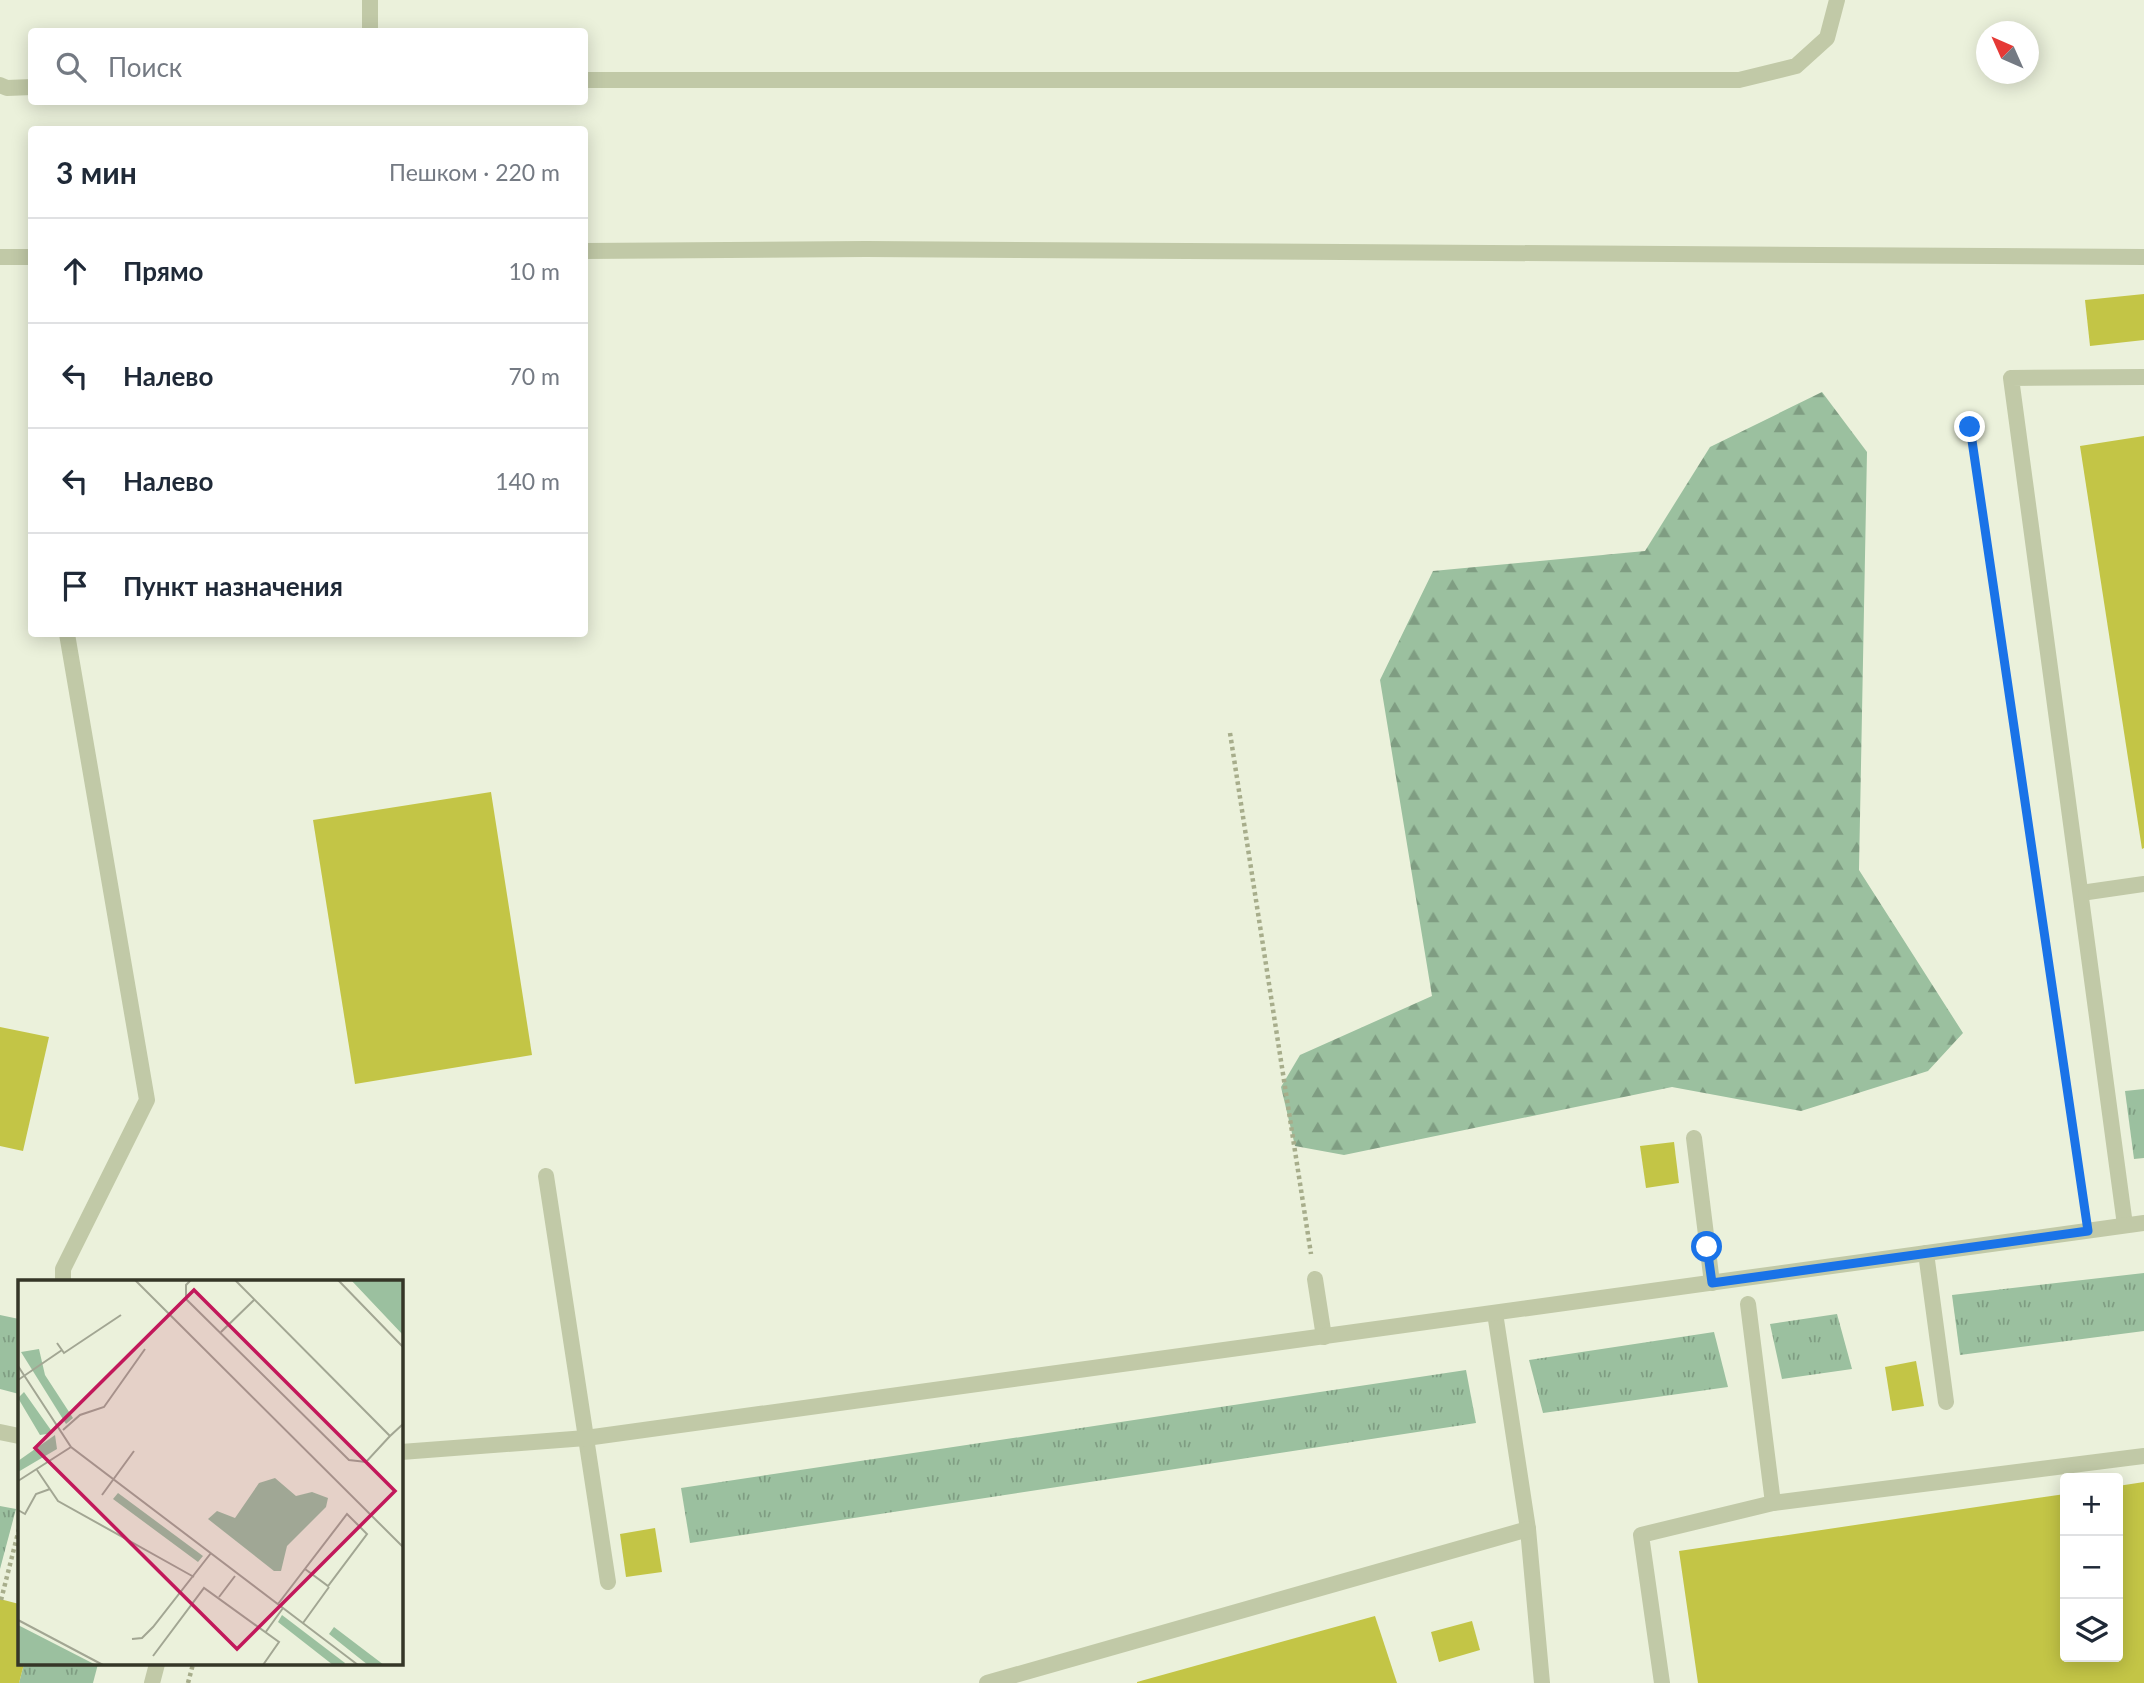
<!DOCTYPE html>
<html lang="ru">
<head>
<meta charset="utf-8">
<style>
	:root { --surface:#fff; --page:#f2f2f3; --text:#1f2937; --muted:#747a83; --line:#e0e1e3 }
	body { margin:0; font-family:Lato,sans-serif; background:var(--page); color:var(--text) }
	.controls { position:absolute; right:21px; bottom:21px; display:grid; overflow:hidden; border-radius:7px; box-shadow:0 4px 18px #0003 }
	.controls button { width:63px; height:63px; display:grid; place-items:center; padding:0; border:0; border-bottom:2px solid var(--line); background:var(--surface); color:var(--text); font:35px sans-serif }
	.compass { position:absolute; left:1976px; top:21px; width:63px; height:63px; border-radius:50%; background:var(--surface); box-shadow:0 4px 18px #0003; rotate:315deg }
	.stop { position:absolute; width:21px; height:21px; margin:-16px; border:5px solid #1a73e8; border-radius:50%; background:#fff }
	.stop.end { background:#1a73e8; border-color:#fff; box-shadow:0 2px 7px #0008 }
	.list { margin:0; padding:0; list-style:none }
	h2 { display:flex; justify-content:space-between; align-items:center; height:91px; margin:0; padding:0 28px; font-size:30px }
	h2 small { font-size:23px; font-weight:400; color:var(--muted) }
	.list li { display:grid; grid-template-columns:46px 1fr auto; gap:21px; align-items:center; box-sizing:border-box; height:105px; padding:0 28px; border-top:2px solid var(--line) }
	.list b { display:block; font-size:26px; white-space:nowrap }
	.list em { font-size:23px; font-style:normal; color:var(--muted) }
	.icon { flex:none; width:38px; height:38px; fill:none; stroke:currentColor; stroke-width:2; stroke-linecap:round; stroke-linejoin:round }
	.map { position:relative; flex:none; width:2144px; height:1683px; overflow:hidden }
	.search { position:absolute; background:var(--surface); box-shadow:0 4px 18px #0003; left:28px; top:28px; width:560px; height:77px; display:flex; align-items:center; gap:18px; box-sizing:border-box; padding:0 24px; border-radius:7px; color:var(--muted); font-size:26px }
	.panel { position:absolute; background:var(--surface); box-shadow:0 4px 18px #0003; left:28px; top:126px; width:560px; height:511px; border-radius:7px }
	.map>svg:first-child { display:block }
	.grass { fill:url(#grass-tufts) }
	.forest { fill:url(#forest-firs) }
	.building { fill:#c3c546 }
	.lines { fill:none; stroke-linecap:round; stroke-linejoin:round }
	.path { stroke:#a7ad8b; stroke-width:4.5; stroke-dasharray:3.5 3.5; stroke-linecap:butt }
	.lane { stroke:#c1c9a7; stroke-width:16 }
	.route { stroke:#1a73e8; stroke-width:9 }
	.inset-road { fill:none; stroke:#a2a693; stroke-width:2 }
	.view { fill:#c2185b; fill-opacity:0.15; stroke:#c2185b; stroke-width:3.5 }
	.inset-edge { fill:none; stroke:#353627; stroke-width:3.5 }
</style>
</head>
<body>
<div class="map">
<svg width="2144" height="1683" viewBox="0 0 2144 1683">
	<defs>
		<pattern id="grass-tufts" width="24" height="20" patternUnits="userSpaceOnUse" patternTransform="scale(1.75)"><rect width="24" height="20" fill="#9bc09f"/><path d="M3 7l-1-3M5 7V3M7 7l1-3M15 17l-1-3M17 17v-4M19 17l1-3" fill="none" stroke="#7f9d82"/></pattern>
		<pattern id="forest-firs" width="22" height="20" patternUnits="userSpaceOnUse" patternTransform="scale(1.75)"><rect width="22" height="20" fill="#9bc09f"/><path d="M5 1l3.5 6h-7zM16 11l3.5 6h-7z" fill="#7f9d82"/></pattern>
	</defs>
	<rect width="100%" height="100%" fill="#ebf1db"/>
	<!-- grass -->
	<g class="grass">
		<path d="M 2144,1089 L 2144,1158 L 2134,1159 L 2125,1091 Z"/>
		<path d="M 2144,1273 L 2144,1331 L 1960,1355 L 1952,1295 Z"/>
		<path d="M 1837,1314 L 1852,1369 L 1782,1379 L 1770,1324 Z"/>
		<path d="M 0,1315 L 19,1319 L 19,1394 L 0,1389 Z"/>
		<path d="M 1714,1332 L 1728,1387 L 1543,1413 L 1529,1360 Z"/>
		<path d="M 1466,1370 L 1476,1423 L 690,1543 L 681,1488 Z"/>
		<path d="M 0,1506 L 16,1509 L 0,1569 Z"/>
		<path d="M 24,1664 L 98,1664 L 93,1683 L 19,1683 Z"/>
	</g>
	<!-- forest -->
	<path class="forest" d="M 1822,392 L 1867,452 L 1859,870 L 1963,1033 L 1928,1071 L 1801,1111 L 1672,1087 L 1344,1155 L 1295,1146 L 1281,1087 L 1300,1055 L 1432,996 L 1380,680 L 1433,571 L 1645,551 L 1710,447 Z"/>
	<!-- building -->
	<g class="building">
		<path d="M 2144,294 L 2144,340 L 2090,346 L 2085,300 Z"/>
		<path d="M 2144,436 L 2144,848 L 2142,849 L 2080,446 Z"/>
		<path d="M 491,792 L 532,1055 L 355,1084 L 313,820 Z"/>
		<path d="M 0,1027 L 49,1037 L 23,1151 L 0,1146 Z"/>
		<path d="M 1674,1142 L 1679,1183 L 1646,1188 L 1640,1146 Z"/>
		<path d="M 1916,1361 L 1924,1406 L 1892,1411 L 1885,1367 Z"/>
		<path d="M 2144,1482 L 2144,1683 L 1698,1683 L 1679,1551 L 2065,1494 L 2065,1657 L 2118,1657 L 2118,1486 Z"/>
		<path d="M 655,1528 L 662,1572 L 626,1577 L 620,1534 Z"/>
		<path d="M 0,1599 L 19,1604 L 19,1664 L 24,1664 L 19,1683 L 0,1683 Z"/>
		<path d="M 1375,1616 L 1397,1683 L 1137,1683 L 1137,1682 Z"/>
		<path d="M 1472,1621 L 1480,1650 L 1439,1662 L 1431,1632 Z"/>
	</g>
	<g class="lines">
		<!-- path -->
		<g class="path">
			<path d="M 1970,427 L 2084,1206"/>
			<path d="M 1230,733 L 1311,1254"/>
			<path d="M 1,1600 L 19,1529"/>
			<path d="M 188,1683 L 193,1664"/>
		</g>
		<!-- lane -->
		<g class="lane">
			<path d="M 370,32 L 370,0"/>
			<path d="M 584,80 L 1739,80 L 1796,66 L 1827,38 L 1837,0"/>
			<path d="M 0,85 L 7,88 L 32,87"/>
			<path d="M 584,251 L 866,249 L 2144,257"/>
			<path d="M 0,257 L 32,257"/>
			<path d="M 2081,893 L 2144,884"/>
			<path d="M 1694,1138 L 1712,1283"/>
			<path d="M 546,1176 L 608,1582"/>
			<path d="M 2125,1225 L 2011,378 L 2144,377"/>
			<path d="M 1926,1253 L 1946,1402"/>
			<path d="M 1315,1279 L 1324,1337"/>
			<path d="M 63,1282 L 63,1269 L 147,1100 L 67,634"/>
			<path d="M 1748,1304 L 1773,1503"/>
			<path d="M 1495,1313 L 1528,1529 L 1542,1683"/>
			<path d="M 0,1432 L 19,1436"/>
			<path d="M 401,1452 L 586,1438 L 2144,1223"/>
			<path d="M 152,1683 L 157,1664"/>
			<path d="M 987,1683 L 1528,1529"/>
			<path d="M 1662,1683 L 1641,1535 L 1773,1503 L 2144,1456"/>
		</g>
	</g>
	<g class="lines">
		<!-- route -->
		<path class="route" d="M 1707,1247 L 1712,1283 L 2088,1231 L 1970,427"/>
	</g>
	<!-- overview -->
	<g transform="translate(18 1280)">
		<rect width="385" height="385" fill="#ebf1db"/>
		<path d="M 333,0 L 385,0 L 385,55 ZM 21,69 L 27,95 L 55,138 L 48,144 L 3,72 ZM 6,112 L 35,153 L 22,155 L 0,118 ZM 37,155 L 39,169 L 0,192 L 0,181 ZM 100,213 L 185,276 L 180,282 L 95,219 ZM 264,335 L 327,383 L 326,385 L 315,385 L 260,342 ZM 316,347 L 366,385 L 350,385 L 311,354 Z" fill="#9bc09f"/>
		<path d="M 257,198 L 278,216 L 294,212 L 310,218 L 308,227 L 269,266 L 263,291 L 256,291 L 190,239 L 199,231 L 217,238 L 241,203 ZM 0,344 L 0,345 L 78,385 L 0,385 Z" fill="#9bc09f"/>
		<path class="inset-road" d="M 117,0 L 385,267M 173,0 L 168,5 L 168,19 L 331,180 L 348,182 L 372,156M 217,0 L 372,156 L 385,144M 320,0 L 385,67M 203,52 L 236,20M 39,63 L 46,73 L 103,35M 0,86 L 53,167 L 340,385M 0,100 L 44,70M 45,150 L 62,135 L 86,127 L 127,69M 19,190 L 40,221 L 176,297M 0,201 L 53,167M 84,215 L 116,171M 0,230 L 7,234 L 18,214 L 32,209M 201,317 L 217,296M 260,324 L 329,234 L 349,254 L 310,306 L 287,289M 0,340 L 85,385M 285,343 L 311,307M 247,353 L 265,328M 114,359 L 124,358 L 135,347 L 193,273M 135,376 L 186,308 L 261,362 L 245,385"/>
		<path class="view" d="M 176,10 L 377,211 L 219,369 L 17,168 Z"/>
		<rect width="385" height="385" class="inset-edge"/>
	</g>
</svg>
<div class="controls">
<button>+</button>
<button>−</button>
<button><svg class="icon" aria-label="layers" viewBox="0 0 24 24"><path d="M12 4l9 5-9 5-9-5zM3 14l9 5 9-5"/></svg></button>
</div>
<svg class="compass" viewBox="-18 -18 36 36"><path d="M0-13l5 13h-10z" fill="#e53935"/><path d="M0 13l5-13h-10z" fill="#747a83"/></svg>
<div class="stop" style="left:1707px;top:1247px"></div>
<div class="stop end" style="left:1970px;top:427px"></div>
<div class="search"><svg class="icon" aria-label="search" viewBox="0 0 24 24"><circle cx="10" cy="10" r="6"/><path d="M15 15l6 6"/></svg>Поиск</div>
<section class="panel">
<h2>3 мин<small>Пешком · 220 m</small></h2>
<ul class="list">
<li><svg class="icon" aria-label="ahead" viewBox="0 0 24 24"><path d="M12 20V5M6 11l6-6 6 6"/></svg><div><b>Прямо</b></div><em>10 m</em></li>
<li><svg class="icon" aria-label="left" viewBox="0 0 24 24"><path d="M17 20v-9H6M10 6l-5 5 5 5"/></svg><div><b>Налево</b></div><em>70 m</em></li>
<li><svg class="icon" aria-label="left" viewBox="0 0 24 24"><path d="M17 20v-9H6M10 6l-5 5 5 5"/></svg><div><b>Налево</b></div><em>140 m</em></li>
<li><svg class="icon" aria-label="arrive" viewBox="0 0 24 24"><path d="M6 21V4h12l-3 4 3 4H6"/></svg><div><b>Пункт назначения</b></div></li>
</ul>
</section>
</div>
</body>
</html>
